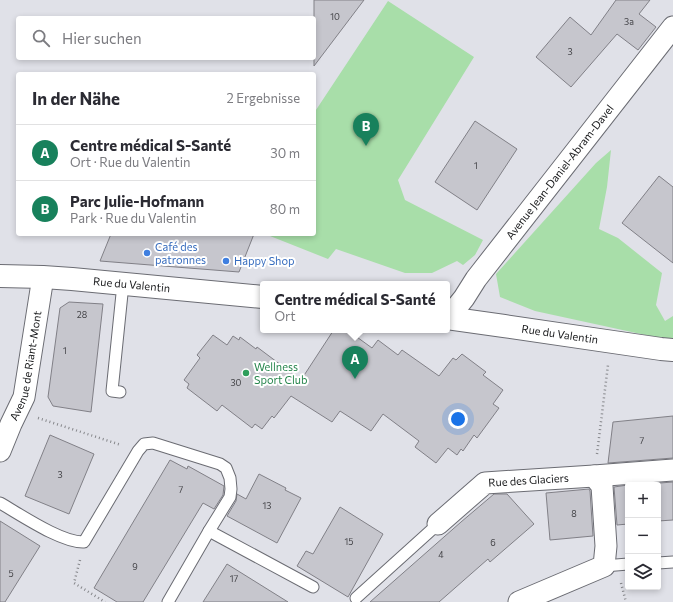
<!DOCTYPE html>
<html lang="de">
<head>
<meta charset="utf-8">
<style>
	:root { --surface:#fff; --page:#f2f2f3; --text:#2b2b33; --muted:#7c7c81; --line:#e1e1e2; --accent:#18815c }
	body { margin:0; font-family:Commissioner,sans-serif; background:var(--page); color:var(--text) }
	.controls { position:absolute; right:12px; bottom:12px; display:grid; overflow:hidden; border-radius:4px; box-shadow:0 2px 6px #0003 }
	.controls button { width:36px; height:36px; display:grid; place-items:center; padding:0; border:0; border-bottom:1px solid var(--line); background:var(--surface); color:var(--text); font:20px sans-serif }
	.you { position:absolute; left:458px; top:419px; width:14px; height:14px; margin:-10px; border:3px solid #fff; border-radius:50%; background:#1a73e8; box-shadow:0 0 0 6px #1a73e833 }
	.badge { display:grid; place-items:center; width:26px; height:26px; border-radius:50%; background:var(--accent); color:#fff; font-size:13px; font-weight:700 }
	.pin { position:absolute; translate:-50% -33px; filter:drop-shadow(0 1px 2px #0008) }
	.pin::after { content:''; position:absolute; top:21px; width:14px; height:12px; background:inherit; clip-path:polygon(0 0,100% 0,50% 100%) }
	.popup { position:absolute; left:260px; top:281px; width:190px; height:52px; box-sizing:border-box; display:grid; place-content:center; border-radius:4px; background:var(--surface); filter:drop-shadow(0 1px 3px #0005); font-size:13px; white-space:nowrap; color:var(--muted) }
	.popup b { font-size:15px; color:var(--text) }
	.popup::after { content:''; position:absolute; left:50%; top:100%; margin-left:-8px; border:8px solid transparent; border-top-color:var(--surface) }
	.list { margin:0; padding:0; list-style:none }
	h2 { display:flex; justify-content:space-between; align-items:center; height:52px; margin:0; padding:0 16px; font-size:17px }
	h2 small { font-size:13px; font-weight:400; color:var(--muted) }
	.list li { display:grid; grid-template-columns:26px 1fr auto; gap:12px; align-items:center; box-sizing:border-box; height:56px; padding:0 16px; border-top:1px solid var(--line) }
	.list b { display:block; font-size:15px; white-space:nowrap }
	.list p { margin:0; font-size:13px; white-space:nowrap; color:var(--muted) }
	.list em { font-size:13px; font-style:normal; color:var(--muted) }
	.icon { flex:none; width:22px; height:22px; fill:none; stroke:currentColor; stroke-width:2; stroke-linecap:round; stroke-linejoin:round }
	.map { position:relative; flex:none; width:673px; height:602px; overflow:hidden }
	.search { position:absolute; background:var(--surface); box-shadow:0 2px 6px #0003; left:16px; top:16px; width:300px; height:44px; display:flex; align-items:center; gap:10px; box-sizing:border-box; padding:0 14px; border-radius:4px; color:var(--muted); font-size:15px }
	.panel { position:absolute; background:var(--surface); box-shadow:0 2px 6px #0003; left:16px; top:72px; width:300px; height:164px; border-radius:4px }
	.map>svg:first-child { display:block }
	.green { fill:#a8dea9 }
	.building { fill:#c6c6cd; stroke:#818087 }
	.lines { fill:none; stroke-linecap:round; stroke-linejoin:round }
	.service-casing { stroke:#6b6c73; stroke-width:13 }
	.minor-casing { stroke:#6b6c73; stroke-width:23 }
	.tertiary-casing { stroke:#6b6c73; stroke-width:24 }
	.path { stroke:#86878b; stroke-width:2.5; stroke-dasharray:1 3; stroke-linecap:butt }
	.service { stroke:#fff; stroke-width:11 }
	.minor { stroke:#fff; stroke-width:21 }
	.tertiary { stroke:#fff; stroke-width:22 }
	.shop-dot { fill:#3f7fe0; stroke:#fff; stroke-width:1.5 }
	.leisure-dot { fill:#2e9e5b; stroke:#fff; stroke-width:1.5 }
	.labels { text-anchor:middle; stroke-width:4; stroke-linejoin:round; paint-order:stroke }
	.number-label { font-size:9px; fill:#444448 }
	.street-label { font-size:11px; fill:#18191b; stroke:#fff }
	.shop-label { font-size:11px; fill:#366cbe; stroke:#fff; text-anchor:start }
	.leisure-label { font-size:11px; fill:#27864d; stroke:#fff; text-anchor:start }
</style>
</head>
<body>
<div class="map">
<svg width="673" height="602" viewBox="0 0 673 602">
	<rect width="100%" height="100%" fill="#e0e1e8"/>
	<!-- green -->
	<g class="green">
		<path d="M 388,1 L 474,57 L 398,180 L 405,200 L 483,240 L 475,255 L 463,265 L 457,261 L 432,273 L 405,273 L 336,249 L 328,259 L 265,234 L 314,234 L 314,113 Z"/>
		<path d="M 611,150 L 607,187 L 599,229 L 618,238 L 662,273 L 656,305 L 665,321 L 673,316 L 673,341 L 535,311 L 500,297 L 496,274 L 596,163 Z"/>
	</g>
	<!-- building -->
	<g class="building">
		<path d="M 314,0 L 364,0 L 314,66 Z"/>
		<path d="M 616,0 L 650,0 L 639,14 L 656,27 L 638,50 L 617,34 L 571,87 L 536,57 L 570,17 L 591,35 Z"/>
		<path d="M 475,121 L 517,149 L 477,210 L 435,182 Z"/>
		<path d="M 659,176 L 673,187 L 673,263 L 622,223 Z"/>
		<path d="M 111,234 L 254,234 L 239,272 L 100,261 Z"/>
		<path d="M 69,302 L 103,304 L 91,412 L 53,406 L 48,397 L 60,308 Z"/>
		<path d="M 333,331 L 350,332 L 372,348 L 378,340 L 398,355 L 402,350 L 439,376 L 453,358 L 456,360 L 462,354 L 486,372 L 483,375 L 503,390 L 493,404 L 499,408 L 477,438 L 474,435 L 463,451 L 461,449 L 457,455 L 448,448 L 436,463 L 415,447 L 419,441 L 383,414 L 371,431 L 340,411 L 332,422 L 291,396 L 274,418 L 272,416 L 262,429 L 255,424 L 252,428 L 222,405 L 217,411 L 187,388 L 189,384 L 184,380 L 200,358 L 197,355 L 213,335 L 227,345 L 233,336 L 239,340 L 240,337 L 256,349 L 257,347 L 301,380 Z"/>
		<path d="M 673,416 L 673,458 L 608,463 L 613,422 Z"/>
		<path d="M 50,435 L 94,454 L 69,514 L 25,496 Z"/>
		<path d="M 170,460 L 187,469 L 188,466 L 224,486 L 223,495 L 214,509 L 203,503 L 143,602 L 117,602 L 94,588 Z"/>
		<path d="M 259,474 L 286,488 L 285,490 L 301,498 L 277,543 L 227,516 L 236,501 L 237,494 L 246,499 Z"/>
		<path d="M 673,482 L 673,520 L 658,521 L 658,485 L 634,485 Z"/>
		<path d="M 628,485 L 628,524 L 617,525 L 614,487 Z"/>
		<path d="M 589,489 L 590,491 L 593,536 L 550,540 L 546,493 Z"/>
		<path d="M 494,494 L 507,494 L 534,524 L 490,562 L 488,559 L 439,602 L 370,602 L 461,522 Z"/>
		<path d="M 340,507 L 383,534 L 348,597 L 297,566 L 306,551 L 313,554 Z"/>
		<path d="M 0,521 L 40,546 L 5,602 L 0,602 Z"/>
		<path d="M 227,564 L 288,602 L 203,602 Z"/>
	</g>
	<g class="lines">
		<!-- service casing -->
		<g class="service-casing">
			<g id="service">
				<path d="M 120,392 L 112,391 L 123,284"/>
				<path d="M 0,503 C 21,515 62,543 84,542 L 138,451 L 144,444 L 153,443 L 220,464 L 226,468 L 230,478 L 231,489 L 230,497 L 209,531 L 313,587"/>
				<path d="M 658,563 L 673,562"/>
				<path d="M 604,566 L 628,564"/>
				<path d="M 356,598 L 438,524"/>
				<path d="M 168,602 L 209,531"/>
			</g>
		</g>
		<!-- minor casing -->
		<g class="minor-casing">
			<g id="minor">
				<path id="s1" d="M 448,318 L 464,298 L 476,279 L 673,27"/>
				<path id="s2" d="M 0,451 L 11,424 L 24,397 L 43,277"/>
				<path id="s3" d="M 438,524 L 485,483 L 594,476 L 673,470"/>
				<path d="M 519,602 L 604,566 L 606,546 L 602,486 L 594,476"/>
			</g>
		</g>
		<!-- tertiary casing -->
		<g class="tertiary-casing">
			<g id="tertiary">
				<path id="s4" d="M 0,276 L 43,277 L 72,279 L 263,297"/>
				<path id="s5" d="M 447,318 L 504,326 L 661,349 L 673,350"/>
			</g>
		</g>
		<!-- path -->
		<g class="path">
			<path d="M 38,418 L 121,445"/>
			<path d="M 597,454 L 608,365"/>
			<path d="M 80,560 L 74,583 L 105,602"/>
			<path d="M 621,583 L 626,602"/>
		</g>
		<!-- service -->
		<use href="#service" class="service"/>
		<!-- minor -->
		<use href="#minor" class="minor"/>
		<!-- tertiary -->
		<use href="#tertiary" class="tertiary"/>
	</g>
	<!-- markers -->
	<g class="shop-dot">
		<circle cx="147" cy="253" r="4"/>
		<circle cx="226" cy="261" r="4"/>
	</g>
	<circle class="leisure-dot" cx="246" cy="373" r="4"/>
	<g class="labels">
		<!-- number labels -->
		<g class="number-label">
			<text x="335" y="20">10</text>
			<text x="629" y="25">3a</text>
			<text x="570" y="55">3</text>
			<text x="476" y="169">1</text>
			<text x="82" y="318">28</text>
			<text x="65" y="354">1</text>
			<text x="236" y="386">30</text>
			<text x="642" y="444">7</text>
			<text x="60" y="478">3</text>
			<text x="181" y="493">7</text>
			<text x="267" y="509">13</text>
			<text x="574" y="517">8</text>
			<text x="349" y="545">15</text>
			<text x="493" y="546">6</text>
			<text x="441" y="558">4</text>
			<text x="135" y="570">9</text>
			<text x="11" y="577">5</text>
			<text x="234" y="582">17</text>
		</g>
		<!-- street labels -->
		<g class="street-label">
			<text dy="4" stroke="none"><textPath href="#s1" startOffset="184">Avenue Jean-Daniel-Abram-Davel</textPath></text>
			<text dy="4" stroke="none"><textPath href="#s4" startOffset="132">Rue du Valentin</textPath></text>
			<text dy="4" stroke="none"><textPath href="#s5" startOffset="114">Rue du Valentin</textPath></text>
			<text dy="4" stroke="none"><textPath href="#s2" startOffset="90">Avenue de Riant-Mont</textPath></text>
			<text dy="4" stroke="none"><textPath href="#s3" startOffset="106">Rue des Glaciers</textPath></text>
		</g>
		<!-- shop labels -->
		<g class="shop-label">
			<text x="155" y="251">Café des<tspan x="155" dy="13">patronnes</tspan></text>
			<text x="234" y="265">Happy Shop</text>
		</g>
		<!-- leisure labels -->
		<g class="leisure-label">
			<text x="254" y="371">Wellness<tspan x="254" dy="13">Sport Club</tspan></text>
		</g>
	</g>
</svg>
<div class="controls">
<button>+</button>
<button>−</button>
<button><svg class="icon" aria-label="layers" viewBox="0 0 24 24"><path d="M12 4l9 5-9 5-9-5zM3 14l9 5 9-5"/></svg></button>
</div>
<div class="you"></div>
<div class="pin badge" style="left:355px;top:379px">A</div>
<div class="popup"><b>Centre médical S-Santé</b>Ort</div>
<div class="pin badge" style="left:366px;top:146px">B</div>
<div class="search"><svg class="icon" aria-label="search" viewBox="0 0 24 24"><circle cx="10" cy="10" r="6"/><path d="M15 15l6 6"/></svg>Hier suchen</div>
<section class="panel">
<h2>In der Nähe<small>2 Ergebnisse</small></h2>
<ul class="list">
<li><span class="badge">A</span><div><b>Centre médical S-Santé</b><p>Ort · Rue du Valentin</p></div><em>30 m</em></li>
<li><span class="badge">B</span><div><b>Parc Julie-Hofmann</b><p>Park · Rue du Valentin</p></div><em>80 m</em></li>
</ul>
</section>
</div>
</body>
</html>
